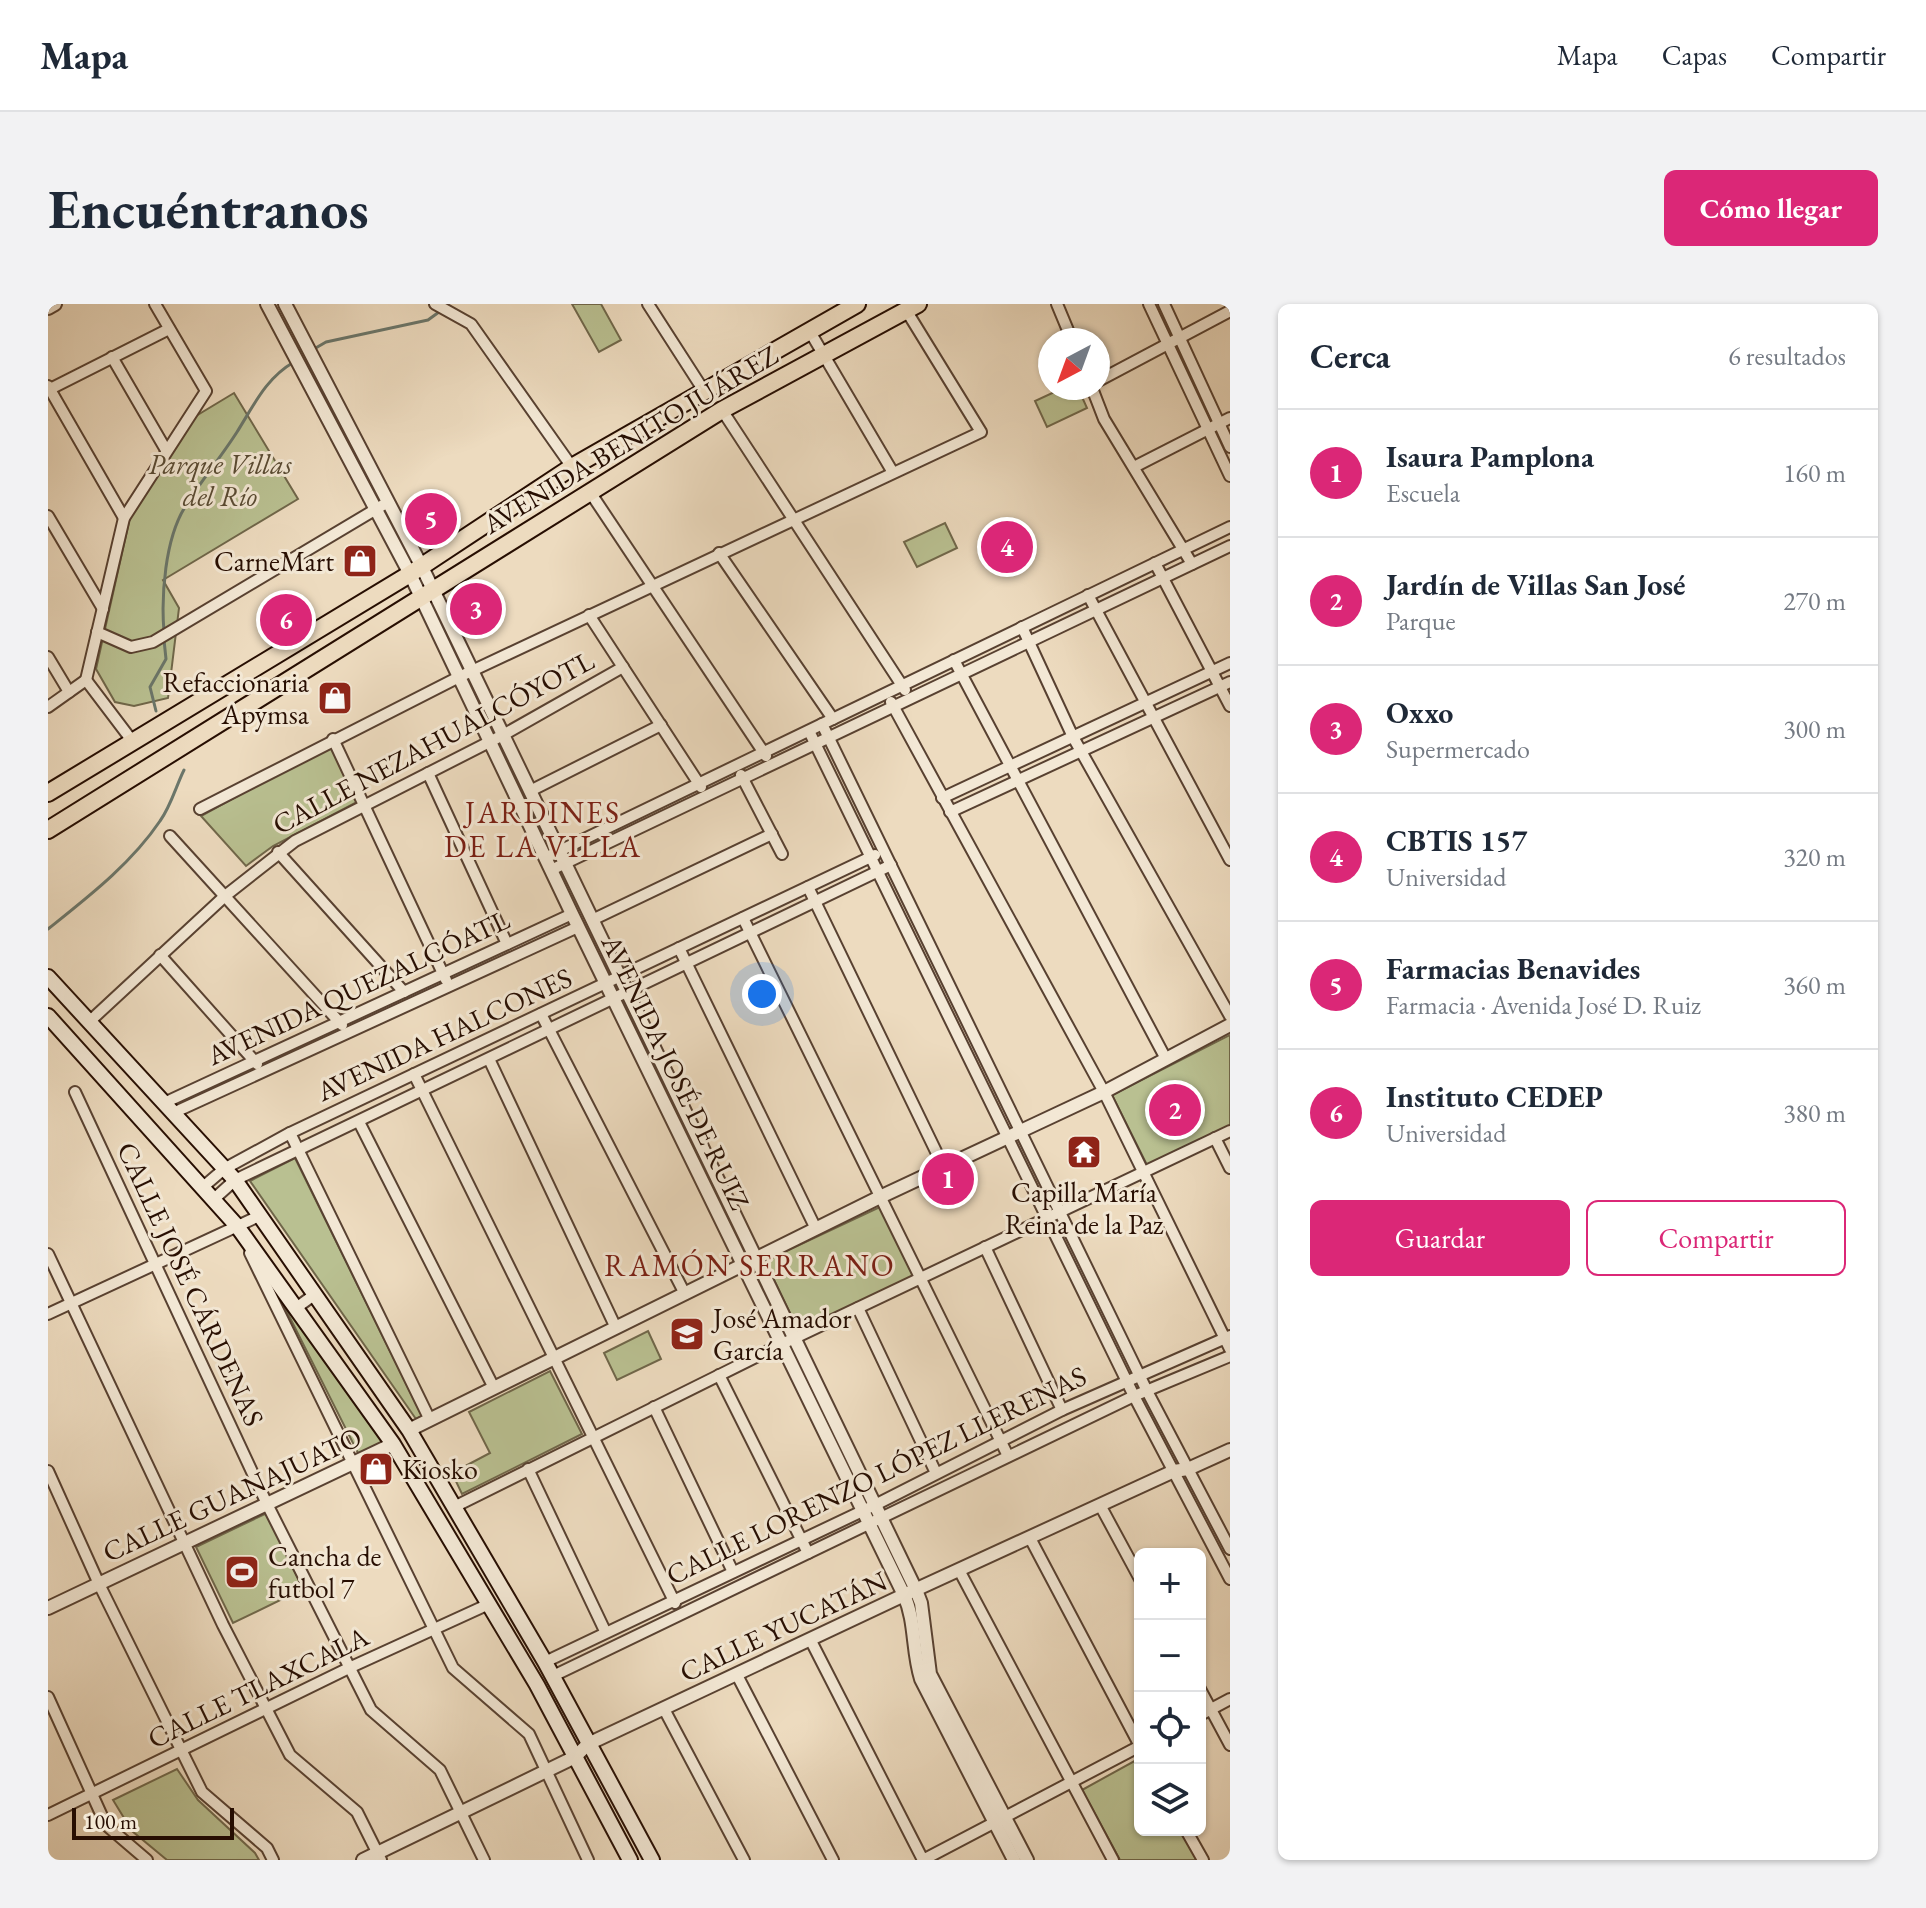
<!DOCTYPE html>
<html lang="es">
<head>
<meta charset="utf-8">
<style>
	:root { --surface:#fff; --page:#f2f2f3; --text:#1f2937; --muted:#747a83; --line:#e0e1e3; --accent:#db2777 }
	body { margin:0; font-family:"EB Garamond",serif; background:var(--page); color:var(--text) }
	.controls { position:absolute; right:24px; bottom:24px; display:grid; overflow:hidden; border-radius:12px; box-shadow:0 2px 6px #0004 }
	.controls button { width:72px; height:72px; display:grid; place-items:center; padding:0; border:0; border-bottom:2px solid var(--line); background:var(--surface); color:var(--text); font:40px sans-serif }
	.compass { position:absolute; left:990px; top:24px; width:72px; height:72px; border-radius:50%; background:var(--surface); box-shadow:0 2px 6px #0004; rotate:221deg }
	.scale { position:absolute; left:24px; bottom:20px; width:162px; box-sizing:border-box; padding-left:8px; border:4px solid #270e02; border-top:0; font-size:22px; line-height:28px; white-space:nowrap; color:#270e02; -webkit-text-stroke:6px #f3e8d5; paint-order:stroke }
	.you { position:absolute; left:714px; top:690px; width:28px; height:28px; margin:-20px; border:6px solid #fff; border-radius:50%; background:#1a73e8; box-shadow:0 0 0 12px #1a73e833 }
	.badge { display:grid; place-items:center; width:52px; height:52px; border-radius:50%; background:var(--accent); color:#fff; font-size:26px; font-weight:700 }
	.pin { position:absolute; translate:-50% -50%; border:4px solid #fff; box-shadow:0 2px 8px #0006 }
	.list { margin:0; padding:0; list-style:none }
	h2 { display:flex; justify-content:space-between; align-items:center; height:104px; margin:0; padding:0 32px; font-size:34px }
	h2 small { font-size:26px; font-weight:400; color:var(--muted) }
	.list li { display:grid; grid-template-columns:52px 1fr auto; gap:24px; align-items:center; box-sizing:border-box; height:128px; padding:0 32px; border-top:2px solid var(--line) }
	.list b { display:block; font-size:30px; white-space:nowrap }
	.list p { margin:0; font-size:26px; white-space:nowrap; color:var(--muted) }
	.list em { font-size:26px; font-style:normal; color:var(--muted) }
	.actions { display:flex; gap:16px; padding:24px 32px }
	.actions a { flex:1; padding:18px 0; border:2px solid var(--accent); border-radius:12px; text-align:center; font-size:28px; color:var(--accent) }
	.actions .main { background:var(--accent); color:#fff }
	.icon { flex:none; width:44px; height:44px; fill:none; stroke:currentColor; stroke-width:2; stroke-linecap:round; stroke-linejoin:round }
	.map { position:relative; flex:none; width:1182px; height:1556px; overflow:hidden; border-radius:12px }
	header { display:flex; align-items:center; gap:48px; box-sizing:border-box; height:112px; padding:0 40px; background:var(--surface); border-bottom:2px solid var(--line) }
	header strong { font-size:38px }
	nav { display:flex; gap:44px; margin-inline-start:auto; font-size:28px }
	.intro { display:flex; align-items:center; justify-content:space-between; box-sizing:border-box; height:192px; padding:0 48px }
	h1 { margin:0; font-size:56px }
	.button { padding:20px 36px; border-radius:12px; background:var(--accent); color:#fff; font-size:28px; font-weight:700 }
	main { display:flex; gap:48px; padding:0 48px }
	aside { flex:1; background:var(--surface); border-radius:12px; box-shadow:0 2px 6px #0004 }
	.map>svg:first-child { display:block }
	.green { fill:#b9c091; stroke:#70674a; stroke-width:2 }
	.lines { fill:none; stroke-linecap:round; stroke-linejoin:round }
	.stream { stroke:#6b766a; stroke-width:3 }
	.minor-casing { stroke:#584131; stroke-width:14 }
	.tertiary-casing { stroke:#584131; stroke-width:16 }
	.secondary-casing { stroke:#270e02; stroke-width:18 }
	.primary-casing { stroke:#270e02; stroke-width:20 }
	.minor { stroke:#f3e8d5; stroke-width:10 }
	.tertiary { stroke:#f3e8d5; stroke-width:12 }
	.secondary { stroke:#f3e8d5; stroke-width:14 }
	.primary { stroke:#eddbbf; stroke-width:16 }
	.labels { text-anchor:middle; stroke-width:6; stroke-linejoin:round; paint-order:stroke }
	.street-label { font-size:28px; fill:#270e02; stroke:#f3e8d5 }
	.park-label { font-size:28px; font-style:italic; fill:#5a4c34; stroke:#f3e8d5 }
	.poi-label { font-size:28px; fill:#270e02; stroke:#f3e8d5; text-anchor:start }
	.neighbourhood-label { font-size:30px; letter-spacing:2px; fill:#7a1f14; stroke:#f3e8d5 }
</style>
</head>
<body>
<header>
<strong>Mapa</strong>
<nav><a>Mapa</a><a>Capas</a><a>Compartir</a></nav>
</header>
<div class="intro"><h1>Encuéntranos</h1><a class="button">Cómo llegar</a></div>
<main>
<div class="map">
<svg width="1182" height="1556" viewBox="0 0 1182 1556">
	<rect width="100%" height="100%" fill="#eddbbf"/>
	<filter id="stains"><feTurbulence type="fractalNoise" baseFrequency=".0025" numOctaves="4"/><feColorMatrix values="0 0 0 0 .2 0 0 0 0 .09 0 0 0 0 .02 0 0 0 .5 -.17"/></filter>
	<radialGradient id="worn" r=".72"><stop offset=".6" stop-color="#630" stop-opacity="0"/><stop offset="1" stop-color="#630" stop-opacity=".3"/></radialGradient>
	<!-- green -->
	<g class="green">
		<path d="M 524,0 L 553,0 L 573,36 L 551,48 Z"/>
		<path d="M 1015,84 L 1030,84 L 1039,104 L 999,123 L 987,97 Z"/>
		<path d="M 186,89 L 250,195 L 115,276 L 131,304 L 120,394 L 86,402 L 67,398 L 48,365 L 83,209 L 143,115 Z"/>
		<path d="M 897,219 L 909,244 L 869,263 L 856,238 Z"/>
		<path d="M 283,441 L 311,497 L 225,542 L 198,562 L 153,512 Z"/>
		<path d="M 1182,731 L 1182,822 L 1100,863 L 1064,791 Z"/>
		<path d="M 247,854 L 374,1112 L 368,1115 L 202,877 Z"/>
		<path d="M 834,902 L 868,973 L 751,1028 L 717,957 Z"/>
		<path d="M 228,986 L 338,1140 L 312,1153 Z"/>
		<path d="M 600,1027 L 613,1055 L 569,1076 L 556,1049 Z"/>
		<path d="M 502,1067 L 534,1130 L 414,1190 L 404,1169 L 442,1149 L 421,1108 Z"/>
		<path d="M 219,1209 L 255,1285 L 185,1319 L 148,1243 Z"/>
		<path d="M 1092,1454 L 1092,1526 L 1134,1526 L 1150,1556 L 1072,1556 L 1034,1486 Z"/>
		<path d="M 129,1465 L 150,1496 L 207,1549 L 211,1556 L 119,1556 L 84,1527 L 65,1496 Z"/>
	</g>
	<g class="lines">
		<!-- stream -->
		<g class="stream">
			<path d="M 266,45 L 278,38 L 380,16 L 391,8"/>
			<path d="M 116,328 C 113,292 117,235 137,203 C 153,177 173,153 189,128 C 206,101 218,74 246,58"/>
			<path d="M 108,407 L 102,383 L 118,355 L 116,336"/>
			<path d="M 0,625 C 40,593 83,560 112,517 C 123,502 128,482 136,466"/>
		</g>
		<!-- minor casing -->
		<g class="minor-casing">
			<g id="minor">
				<path d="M 387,0 L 423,20 L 524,163"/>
				<path d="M 600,0 L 656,87"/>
				<path d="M 1009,0 L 1024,36"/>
				<path d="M 1101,0 L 1182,172"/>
				<path d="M 1116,0 L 1182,143"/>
				<path d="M 761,26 L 844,167"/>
				<path d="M 64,53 L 118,146"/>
				<path d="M 1050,77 L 1182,7"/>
				<path d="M 0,82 L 76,214"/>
				<path d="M 1044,84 L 1056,115 L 1144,260"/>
				<path d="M 2,85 L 121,25"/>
				<path d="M 674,106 L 857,386"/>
				<path d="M 1086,163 L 1182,114"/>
				<path d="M 542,188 L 718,452"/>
				<path d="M 0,212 L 55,305"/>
				<path d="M 671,249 L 785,415"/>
				<path d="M 1107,259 L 1182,402"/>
				<path d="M 1040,291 L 1182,556"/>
				<path d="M 541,311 L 653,483"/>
				<path d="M 974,323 L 1025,433 L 1182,712"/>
				<path d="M 49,328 L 83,343 L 105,338 L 340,198"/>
				<path d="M 0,353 L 21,388"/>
				<path d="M 906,356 L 1118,755"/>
				<path d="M 38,376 L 76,214 L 158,87 L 107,0"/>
				<path d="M 38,376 L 85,438"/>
				<path d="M 843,398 L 1056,788 L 1182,1045"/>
				<path d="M 0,403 L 38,376"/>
				<path d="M 774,420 L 1099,1087 L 1182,1245"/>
				<path d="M 761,427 L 1086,1092 L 1182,1275"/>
				<path d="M 285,435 L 398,676"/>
				<path d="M 380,469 L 459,640"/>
				<path d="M 693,471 L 734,550"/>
				<path d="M 482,487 L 613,421"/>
				<path d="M 894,494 L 1182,359"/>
				<path d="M 152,505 L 411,373 L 933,128 L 858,6"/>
				<path d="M 902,508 L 1182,378"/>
				<path d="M 122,532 L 294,721"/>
				<path d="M 230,548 L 356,688"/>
				<path d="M 497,554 L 1182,223"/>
				<path d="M 503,566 L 1182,242"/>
				<path d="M 760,583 L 896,864"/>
				<path d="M 695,614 L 960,1152"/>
				<path d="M 544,616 L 724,530"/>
				<path d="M 631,644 L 768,925"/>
				<path d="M 112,651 L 209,760"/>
				<path d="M 493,710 L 637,990"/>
				<path d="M 41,718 L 177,592 L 247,537 L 455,431 L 575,363"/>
				<path d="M 441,755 L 568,1024"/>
				<path d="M 366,770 L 627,1299"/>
				<path d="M 27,788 L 219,1200 L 323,1406 L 392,1466 L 436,1556"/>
				<path d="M 116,799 L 524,610"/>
				<path d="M 125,809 L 530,623"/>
				<path d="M 311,818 L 446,1084"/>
				<path d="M 242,829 L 382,1116"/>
				<path d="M 1167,834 L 1182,864"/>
				<path d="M 155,883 L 176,865 L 242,829 L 827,551"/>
				<path d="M 166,895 L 187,876 L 843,561"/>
				<path d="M 937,943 L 1014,1106"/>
				<path d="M 202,949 L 405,1364 L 481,1430 L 540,1556"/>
				<path d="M 0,950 L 175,1321 L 242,1451 L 309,1508 L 333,1556"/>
				<path d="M 248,1004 L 266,991"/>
				<path d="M 810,1004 L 888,1169"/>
				<path d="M 0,1010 L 211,912"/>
				<path d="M 671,1071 L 760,1249"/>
				<path d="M 606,1103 L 685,1268"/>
				<path d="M 480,1165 L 557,1327"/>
				<path d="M 0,1167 L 51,1280 L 154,1488 L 219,1544 L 225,1556"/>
				<path d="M 1052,1201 L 1092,1275"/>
				<path d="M 406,1203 L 734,1040 L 1182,827"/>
				<path d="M 982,1234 L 1092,1442"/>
				<path d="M 911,1266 L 1065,1556"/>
				<path d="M 762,1335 L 875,1556 L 1092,1442"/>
				<path d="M 497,1358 L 827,1201 L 1014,1106 L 1182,1032"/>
				<path d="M 689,1371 L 785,1556"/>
				<path d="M 505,1372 L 1086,1092 L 1182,1052"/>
				<path d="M 1152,1385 L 1182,1441"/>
				<path d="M 0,1393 L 58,1521 L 99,1556"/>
				<path d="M 616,1405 L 696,1556"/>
				<path d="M 1152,1411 L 1182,1395"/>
				<path d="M 0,1511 L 303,1363 L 441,1300"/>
				<path d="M 1138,1526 L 1155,1556"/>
			</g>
		</g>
		<!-- tertiary casing -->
		<g class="tertiary-casing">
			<g id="tertiary">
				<path d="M 219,0 L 362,270 L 524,610 L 856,1291 C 868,1318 864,1346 873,1375 L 966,1556"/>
				<path d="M 237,0 L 374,263 L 868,1286 L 873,1299 L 882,1370 L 979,1556"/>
				<path d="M 0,4 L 7,0"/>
				<path d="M 361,1126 L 832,893 L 1056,788 L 1182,721"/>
				<path d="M 0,1304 L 345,1140"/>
				<path d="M 315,1556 L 527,1453 L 540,1440 L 856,1291 L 1126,1167 L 1140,1165 L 1182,1146"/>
			</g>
		</g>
		<!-- secondary casing -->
		<g class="secondary-casing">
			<g id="secondary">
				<path d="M 0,673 L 187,876 L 361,1126 L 497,1358 L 604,1556"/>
				<path d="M 0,712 L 189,922 L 345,1140 L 489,1381 L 582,1556"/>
			</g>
		</g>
		<!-- primary casing -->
		<g class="primary-casing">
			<g id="primary">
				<path d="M 0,489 L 362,270 L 524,163 L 809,0"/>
				<path d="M 0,526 L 674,106 L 870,0"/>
			</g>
		</g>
		<!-- minor -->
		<use href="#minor" class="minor"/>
		<!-- tertiary -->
		<use href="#tertiary" class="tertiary"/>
		<!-- secondary -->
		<use href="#secondary" class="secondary"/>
		<!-- primary -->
		<use href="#primary" class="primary"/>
	</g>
	<!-- icons -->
	<defs>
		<g id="shop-square" transform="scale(1.8)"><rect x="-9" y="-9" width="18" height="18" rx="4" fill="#8f2418" stroke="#f3e8d5"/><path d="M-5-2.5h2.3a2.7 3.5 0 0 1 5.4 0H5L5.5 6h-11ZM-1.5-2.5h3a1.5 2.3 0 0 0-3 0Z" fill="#fff"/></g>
		<g id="temple-square" transform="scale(1.8)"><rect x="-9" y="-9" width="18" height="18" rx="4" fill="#8f2418" stroke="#f3e8d5"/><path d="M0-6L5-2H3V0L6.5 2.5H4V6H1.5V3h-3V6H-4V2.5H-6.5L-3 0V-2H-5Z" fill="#fff"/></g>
		<g id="school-square" transform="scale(1.8)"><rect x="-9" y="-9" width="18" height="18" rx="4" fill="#8f2418" stroke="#f3e8d5"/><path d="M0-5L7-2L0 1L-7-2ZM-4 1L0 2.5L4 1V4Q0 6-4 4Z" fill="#fff"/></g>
		<g id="stadium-square" transform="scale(1.8)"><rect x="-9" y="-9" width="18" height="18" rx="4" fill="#8f2418" stroke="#f3e8d5"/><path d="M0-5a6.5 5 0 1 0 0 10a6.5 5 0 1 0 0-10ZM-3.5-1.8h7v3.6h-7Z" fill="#fff"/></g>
	</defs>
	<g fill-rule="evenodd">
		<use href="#shop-square" x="312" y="257"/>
		<use href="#shop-square" x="287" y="394"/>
		<use href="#temple-square" x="1036" y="848"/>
		<use href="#school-square" x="639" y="1030"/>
		<use href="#shop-square" x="328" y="1165"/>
		<use href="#stadium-square" x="194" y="1268"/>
	</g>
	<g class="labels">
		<!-- street labels -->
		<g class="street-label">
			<text transform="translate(582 135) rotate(-31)" y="10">AVENIDA BENITO JUÁREZ</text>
			<text transform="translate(385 438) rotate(-28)" y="10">CALLE NEZAHUALCÓYOTL</text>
			<text transform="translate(310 683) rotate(-25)" y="10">AVENIDA QUEZALCÓATL</text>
			<text transform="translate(396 730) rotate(-25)" y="10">AVENIDA HALCONES</text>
			<text transform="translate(628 768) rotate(64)" y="10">AVENIDA JOSÉ DE RUIZ</text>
			<text transform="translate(143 980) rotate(65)" y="10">CALLE JOSÉ CÁRDENAS</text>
			<text transform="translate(828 1171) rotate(-26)" y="10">CALLE LORENZO LÓPEZ LLERENAS</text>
			<text transform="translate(184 1190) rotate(-25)" y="10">CALLE GUANAJUATO</text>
			<text transform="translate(735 1322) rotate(-25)" y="10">CALLE YUCATÁN</text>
			<text transform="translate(210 1383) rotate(-26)" y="10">CALLE TLAXCALA</text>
		</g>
		<!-- park labels -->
		<g class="park-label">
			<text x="172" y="170">Parque Villas<tspan x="172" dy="32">del Río</tspan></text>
		</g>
		<!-- poi labels -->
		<g class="poi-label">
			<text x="286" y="267" text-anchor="end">CarneMart</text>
			<text x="261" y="388" text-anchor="end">Refaccionaria<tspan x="261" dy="32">Apymsa</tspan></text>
			<text x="1036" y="898" text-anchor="middle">Capilla María<tspan x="1036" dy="32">Reina de la Paz</tspan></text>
			<text x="665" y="1024">José Amador<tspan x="665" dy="32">García</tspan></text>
			<text x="354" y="1175">Kiosko</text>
			<text x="220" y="1262">Cancha de<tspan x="220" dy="32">futbol 7</tspan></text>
		</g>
		<!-- neighbourhood labels -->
		<g class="neighbourhood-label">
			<text x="495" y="519">JARDINES<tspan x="495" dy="34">DE LA VILLA</tspan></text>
			<text x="702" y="972">RAMÓN SERRANO</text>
		</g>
	</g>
	<rect width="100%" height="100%" filter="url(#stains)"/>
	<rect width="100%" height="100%" fill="url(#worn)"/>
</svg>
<div class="controls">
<button>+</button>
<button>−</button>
<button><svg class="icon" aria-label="locate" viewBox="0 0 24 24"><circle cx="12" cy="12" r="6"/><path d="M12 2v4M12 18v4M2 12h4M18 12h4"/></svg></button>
<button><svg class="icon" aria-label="layers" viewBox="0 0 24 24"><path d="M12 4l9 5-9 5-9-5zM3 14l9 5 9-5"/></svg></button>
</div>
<svg class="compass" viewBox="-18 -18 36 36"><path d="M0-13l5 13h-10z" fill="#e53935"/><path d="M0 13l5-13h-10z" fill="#747a83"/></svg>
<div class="scale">100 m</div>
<div class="you"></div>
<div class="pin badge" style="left:900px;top:875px">1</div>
<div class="pin badge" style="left:1127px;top:806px">2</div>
<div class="pin badge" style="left:428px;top:305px">3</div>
<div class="pin badge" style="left:959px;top:243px">4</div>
<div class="pin badge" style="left:383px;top:215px">5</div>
<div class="pin badge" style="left:238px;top:316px">6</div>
</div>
<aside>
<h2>Cerca<small>6 resultados</small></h2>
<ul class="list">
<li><span class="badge">1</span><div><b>Isaura Pamplona</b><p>Escuela</p></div><em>160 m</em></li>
<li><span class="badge">2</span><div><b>Jardín de Villas San José</b><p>Parque</p></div><em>270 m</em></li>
<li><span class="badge">3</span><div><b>Oxxo</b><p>Supermercado</p></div><em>300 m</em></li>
<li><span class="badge">4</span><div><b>CBTIS 157</b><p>Universidad</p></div><em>320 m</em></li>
<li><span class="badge">5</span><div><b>Farmacias Benavides</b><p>Farmacia · Avenida José D. Ruiz</p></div><em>360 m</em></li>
<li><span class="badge">6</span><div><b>Instituto CEDEP</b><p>Universidad</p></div><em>380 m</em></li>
</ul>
<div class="actions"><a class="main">Guardar</a><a>Compartir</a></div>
</aside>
</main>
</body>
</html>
